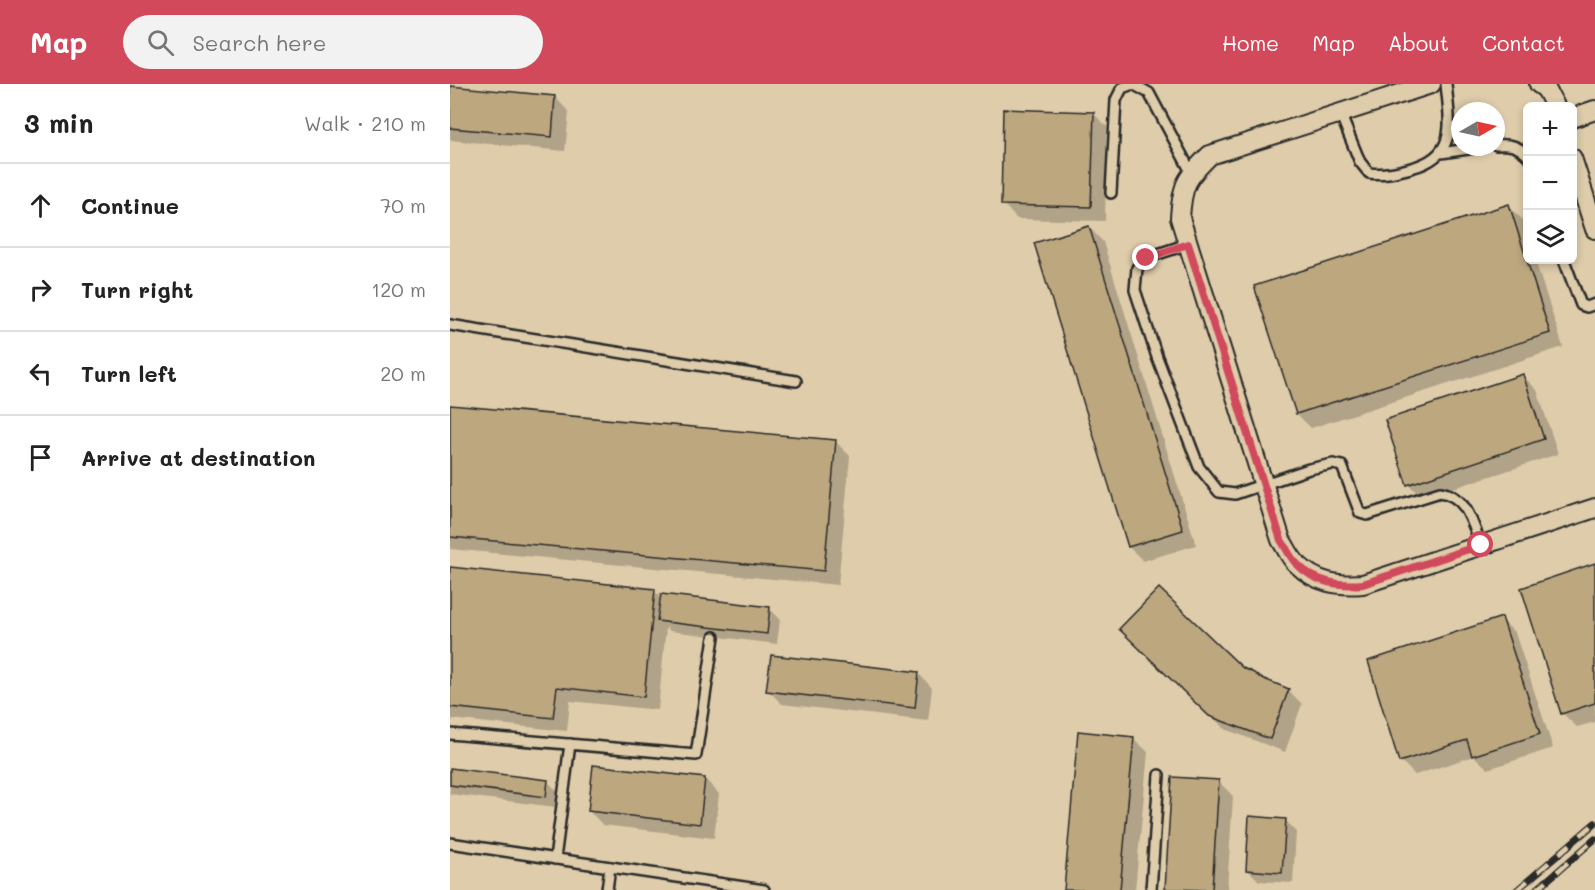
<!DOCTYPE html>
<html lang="en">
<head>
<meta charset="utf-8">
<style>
	:root { --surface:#fff; --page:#f2f2f2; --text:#222; --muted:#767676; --line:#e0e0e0; --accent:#d1495b }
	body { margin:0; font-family:Mali,sans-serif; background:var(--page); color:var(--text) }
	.controls { position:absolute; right:18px; top:18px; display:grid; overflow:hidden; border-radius:9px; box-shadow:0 3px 9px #0003 }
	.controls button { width:54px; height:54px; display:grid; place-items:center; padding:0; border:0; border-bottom:2px solid var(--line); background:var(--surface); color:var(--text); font:30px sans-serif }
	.compass { position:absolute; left:1001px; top:18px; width:54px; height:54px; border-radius:50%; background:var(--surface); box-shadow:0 3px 9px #0003; rotate:81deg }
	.stop { position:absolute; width:18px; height:18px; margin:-14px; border:4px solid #d1495b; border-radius:50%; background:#fff }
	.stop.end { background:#d1495b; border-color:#fff; box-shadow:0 2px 6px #0008 }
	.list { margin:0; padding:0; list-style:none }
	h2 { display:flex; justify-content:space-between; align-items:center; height:78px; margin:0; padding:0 24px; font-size:26px }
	h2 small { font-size:20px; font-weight:400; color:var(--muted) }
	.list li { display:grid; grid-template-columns:39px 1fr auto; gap:18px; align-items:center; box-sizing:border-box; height:84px; padding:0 24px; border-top:2px solid var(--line) }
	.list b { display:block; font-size:22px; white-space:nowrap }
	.list em { font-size:20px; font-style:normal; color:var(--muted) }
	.icon { flex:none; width:33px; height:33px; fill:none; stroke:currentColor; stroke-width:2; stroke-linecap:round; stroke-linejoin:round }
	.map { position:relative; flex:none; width:1145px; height:806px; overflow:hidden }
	header { display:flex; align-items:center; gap:36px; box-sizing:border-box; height:84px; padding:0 30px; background:var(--accent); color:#fff }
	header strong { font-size:28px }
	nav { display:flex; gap:33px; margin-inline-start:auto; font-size:21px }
	.search { width:420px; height:54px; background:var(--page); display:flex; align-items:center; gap:15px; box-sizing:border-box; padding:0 21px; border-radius:33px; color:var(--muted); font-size:22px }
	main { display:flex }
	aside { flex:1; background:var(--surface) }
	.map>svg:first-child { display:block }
	.shadow { fill:#0003 }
	.building { fill:#bca77f; stroke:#2b2b2b; stroke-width:1.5 }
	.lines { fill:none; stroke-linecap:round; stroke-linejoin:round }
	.service-casing { stroke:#2b2b2b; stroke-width:14 }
	.minor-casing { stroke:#2b2b2b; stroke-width:22 }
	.service { stroke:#deccaa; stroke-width:9 }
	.minor { stroke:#deccaa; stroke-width:18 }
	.rail-casing { stroke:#2b2b2b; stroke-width:7 }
	.rail { stroke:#deccaa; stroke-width:4.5; stroke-dasharray:14; stroke-linecap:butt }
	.route { stroke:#d1495b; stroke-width:8 }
</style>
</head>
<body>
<header>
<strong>Map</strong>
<div class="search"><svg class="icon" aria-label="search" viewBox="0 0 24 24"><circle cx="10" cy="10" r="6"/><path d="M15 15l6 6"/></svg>Search here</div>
<nav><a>Home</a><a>Map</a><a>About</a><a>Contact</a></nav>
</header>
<main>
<aside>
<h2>3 min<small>Walk · 210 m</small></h2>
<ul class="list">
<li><svg class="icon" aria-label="ahead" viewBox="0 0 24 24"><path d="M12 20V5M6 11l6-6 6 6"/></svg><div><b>Continue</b></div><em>70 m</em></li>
<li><svg class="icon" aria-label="right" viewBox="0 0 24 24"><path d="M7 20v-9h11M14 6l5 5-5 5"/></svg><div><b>Turn right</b></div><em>120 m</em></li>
<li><svg class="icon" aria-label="left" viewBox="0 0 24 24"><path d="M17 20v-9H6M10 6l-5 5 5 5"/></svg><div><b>Turn left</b></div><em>20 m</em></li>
<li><svg class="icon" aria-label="arrive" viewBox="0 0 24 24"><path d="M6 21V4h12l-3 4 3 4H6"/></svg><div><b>Arrive at destination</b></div></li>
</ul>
</aside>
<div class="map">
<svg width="1145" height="806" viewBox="0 0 1145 806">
	<rect width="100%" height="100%" fill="#deccaa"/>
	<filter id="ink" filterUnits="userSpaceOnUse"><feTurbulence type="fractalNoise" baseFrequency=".0167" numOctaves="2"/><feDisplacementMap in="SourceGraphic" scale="12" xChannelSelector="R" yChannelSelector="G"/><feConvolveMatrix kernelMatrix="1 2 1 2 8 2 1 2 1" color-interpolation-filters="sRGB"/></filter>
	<g filter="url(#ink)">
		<!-- shadow -->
		<g class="shadow">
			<path d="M 0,3 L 105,13 L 119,28 L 115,67 L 0,56 Z"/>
			<path d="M 643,29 L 657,43 L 655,137 L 567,135 L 553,120 Z"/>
			<path d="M 1058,122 L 1073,136 L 1078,151 L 1078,176 L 1085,176 L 1113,263 L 861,344 L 847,330 Z"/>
			<path d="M 639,143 L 653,158 L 746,461 L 693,477 L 679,463 Z"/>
			<path d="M 1072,291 L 1087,306 L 1108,370 L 973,414 L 958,400 Z"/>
			<path d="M 0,322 L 385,357 L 400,372 L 388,501 L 0,465 Z"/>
			<path d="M 1145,481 L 1145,638 L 1127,643 L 1112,629 Z"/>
			<path d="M 0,484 L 204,507 L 212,514 L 319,524 L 330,535 L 327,560 L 220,547 L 216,543 L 208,626 L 120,617 L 117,647 L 0,635 Z"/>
			<path d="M 1051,535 L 1065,549 L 1103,664 L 1038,685 L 1024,672 L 965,691 L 951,677 Z"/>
			<path d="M 686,560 L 792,586 L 808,594 L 838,606 L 852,620 L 835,668 L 775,645 Z"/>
			<path d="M 468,589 L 482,604 L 478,637 L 332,620 L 318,606 Z"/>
			<path d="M 683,654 L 698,668 L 685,806 L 615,806 Z"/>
			<path d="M 0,686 L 97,697 L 108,708 L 106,723 L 0,710 Z"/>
			<path d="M 255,695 L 269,710 L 264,754 L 153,741 L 139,727 Z"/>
			<path d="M 768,697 L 783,712 L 777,806 L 718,806 L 717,805 Z"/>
			<path d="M 835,736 L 846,747 L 843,799 L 809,797 L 798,786 Z"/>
		</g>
		<!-- building -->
		<g class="building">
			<path d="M 0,2 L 105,12 L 102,53 L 0,44 Z"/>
			<path d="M 553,25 L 644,28 L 641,123 L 551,121 Z"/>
			<path d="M 1059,120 L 1100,249 L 846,330 L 804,202 Z"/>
			<path d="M 639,142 L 733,446 L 678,463 L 584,159 Z"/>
			<path d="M 1073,290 L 1094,355 L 957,401 L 935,336 Z"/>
			<path d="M 0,321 L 386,356 L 374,487 L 0,453 Z"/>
			<path d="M 1145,479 L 1145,619 L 1111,630 L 1071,504 Z"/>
			<path d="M 0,483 L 205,505 L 194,613 L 107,603 L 103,634 L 0,623 Z"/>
			<path d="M 709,504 L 793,584 L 804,589 L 809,593 L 839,605 L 820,655 L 759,632 L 669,545 Z"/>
			<path d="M 211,510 L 320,523 L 317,550 L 207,537 Z"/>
			<path d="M 1052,533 L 1090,650 L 1022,672 L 1017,656 L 949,678 L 918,577 Z"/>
			<path d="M 321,571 L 469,588 L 465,624 L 316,607 Z"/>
			<path d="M 628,647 L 684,653 L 670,806 L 614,806 Z"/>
			<path d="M 143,681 L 255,694 L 250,740 L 138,727 Z"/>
			<path d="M 0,684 L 98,696 L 96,713 L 0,701 Z"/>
			<path d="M 722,693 L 769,696 L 762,806 L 715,805 Z"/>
			<path d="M 799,732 L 836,735 L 832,789 L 796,786 Z"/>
		</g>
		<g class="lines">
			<!-- service casing -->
			<g class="service-casing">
				<g id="service">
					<path d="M 890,29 L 910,78 L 919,89 C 934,91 946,88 961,84 C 1008,72 1000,40 996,0"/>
					<path d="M 1046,61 C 1059,60 1068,61 1078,72"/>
					<path d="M 991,69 L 1032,63"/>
					<path d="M 661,109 L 666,16 L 672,4 L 683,0 L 699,9 L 741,88"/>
					<path d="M 738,160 L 696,174 L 687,184 L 685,206 L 707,273 L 749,383 L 769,408 L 785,410 L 859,385 L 883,380 L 892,382 L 910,429 L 917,431 L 990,408 C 1017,412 1022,439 1031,461"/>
					<path d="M 1114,176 L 1131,221 L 1137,223 L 1145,220"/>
					<path d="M 0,241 L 346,297"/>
					<path d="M 0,650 L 246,671 L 264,553"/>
					<path d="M 0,759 L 314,806"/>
					<path d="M 105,775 L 120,660"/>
					<path d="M 157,806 L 160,783"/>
					<path d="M 701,806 L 709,691"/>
				</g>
			</g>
			<!-- minor casing -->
			<g class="minor-casing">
				<g id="minor">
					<path d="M 981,0 L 760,71 C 736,94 732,101 730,134 L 831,456 C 836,463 840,474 847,480 C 866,499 888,502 913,500 L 1145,424"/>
					<path d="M 1089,0 L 1096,5 L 1105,22"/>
					<path d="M 1122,34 L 1145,26"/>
					<path d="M 1122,74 L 1145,145"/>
				</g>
			</g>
			<!-- service -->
			<use href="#service" class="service"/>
			<!-- minor -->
			<use href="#minor" class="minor"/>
			<!-- rail casing -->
			<g class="rail-casing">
				<g id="rail">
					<path d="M 1067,806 L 1145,739"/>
					<path d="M 1086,806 L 1145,755"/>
				</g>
			</g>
			<!-- rail -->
			<use href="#rail" class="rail"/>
		</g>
	</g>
	<g class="lines" filter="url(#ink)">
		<!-- route -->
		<path class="route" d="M 696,174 L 738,160 L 831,456 C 836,463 840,474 847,480 C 865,499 888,502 913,500 L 1031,461"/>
	</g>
</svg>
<div class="controls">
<button>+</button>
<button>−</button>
<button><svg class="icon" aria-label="layers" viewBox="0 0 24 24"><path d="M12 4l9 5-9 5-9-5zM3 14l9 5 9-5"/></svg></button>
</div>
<svg class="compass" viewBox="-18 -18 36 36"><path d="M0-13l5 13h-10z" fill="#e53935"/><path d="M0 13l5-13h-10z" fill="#767676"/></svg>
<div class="stop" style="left:1031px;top:461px"></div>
<div class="stop end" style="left:696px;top:174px"></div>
</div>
</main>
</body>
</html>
